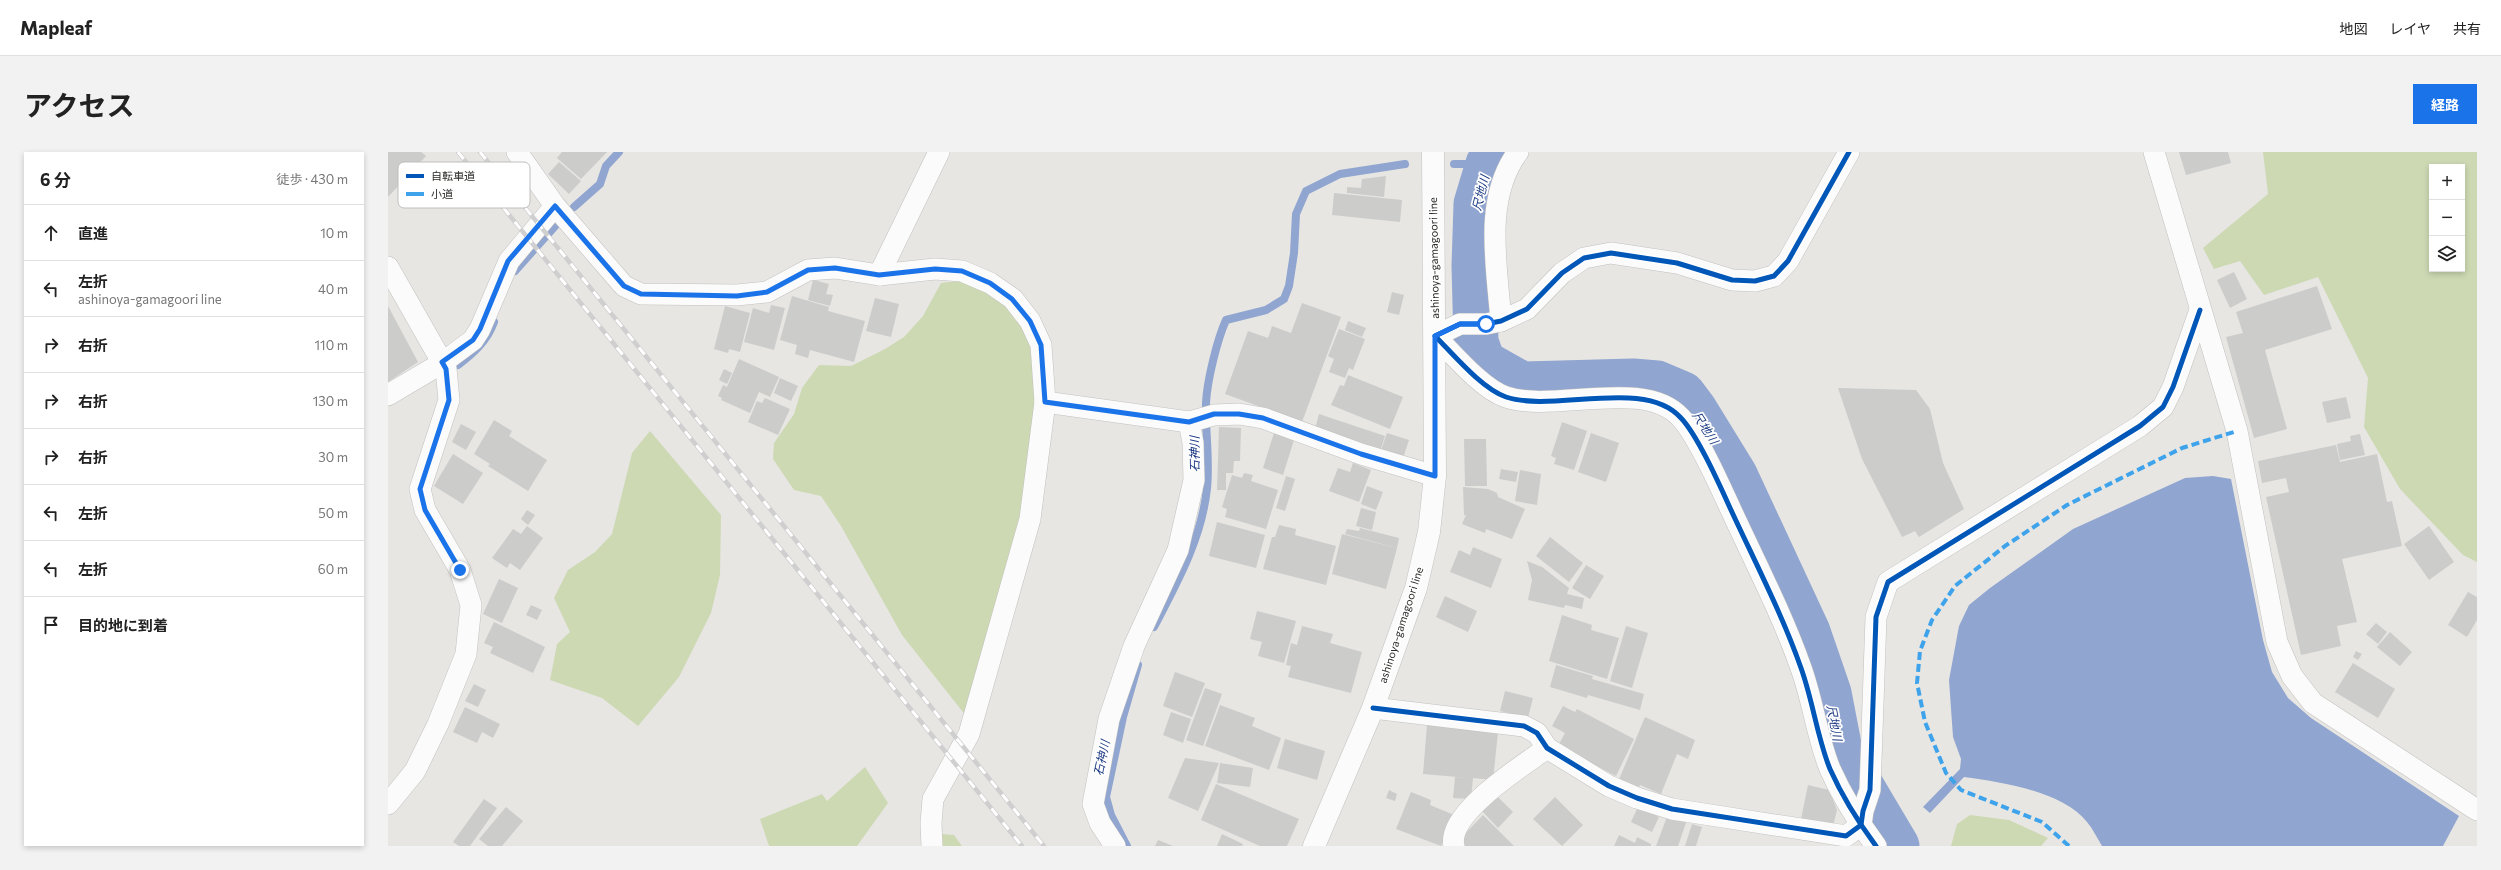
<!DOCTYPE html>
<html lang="ja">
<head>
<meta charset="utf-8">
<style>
	:root { --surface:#fff; --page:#f2f2f2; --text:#222; --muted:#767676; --line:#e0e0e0; --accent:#1a73e8 }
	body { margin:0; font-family:Commissioner,"Noto Sans JP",sans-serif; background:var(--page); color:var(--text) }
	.controls { position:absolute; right:12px; top:12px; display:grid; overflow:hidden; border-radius:0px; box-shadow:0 2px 6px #0003 }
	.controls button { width:36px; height:36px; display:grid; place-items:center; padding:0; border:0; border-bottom:1px solid var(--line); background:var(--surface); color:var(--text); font:20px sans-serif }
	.stop { position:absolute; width:12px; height:12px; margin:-9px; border:3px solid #1a73e8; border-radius:50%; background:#fff }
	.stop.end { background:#1a73e8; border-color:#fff; box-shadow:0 1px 4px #0008 }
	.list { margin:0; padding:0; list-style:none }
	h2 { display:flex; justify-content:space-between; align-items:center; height:52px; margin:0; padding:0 16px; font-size:17px }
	h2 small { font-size:13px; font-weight:400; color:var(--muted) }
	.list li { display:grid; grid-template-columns:26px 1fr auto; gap:12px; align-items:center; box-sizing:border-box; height:56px; padding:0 16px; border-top:1px solid var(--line) }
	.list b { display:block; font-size:15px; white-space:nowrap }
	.list p { margin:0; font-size:13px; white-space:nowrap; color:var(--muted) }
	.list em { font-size:13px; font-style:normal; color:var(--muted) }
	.icon { flex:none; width:22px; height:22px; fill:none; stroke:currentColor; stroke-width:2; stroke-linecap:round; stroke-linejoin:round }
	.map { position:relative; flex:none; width:2089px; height:694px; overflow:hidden; border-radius:0px }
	header { display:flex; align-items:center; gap:24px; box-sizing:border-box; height:56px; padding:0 20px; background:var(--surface); border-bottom:1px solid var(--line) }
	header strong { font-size:19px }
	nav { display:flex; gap:22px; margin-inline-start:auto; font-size:14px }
	.intro { display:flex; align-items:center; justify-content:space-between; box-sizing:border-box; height:96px; padding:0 24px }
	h1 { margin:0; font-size:28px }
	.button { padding:10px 18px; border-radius:0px; background:var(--accent); color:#fff; font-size:14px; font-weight:700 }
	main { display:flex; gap:24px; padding:0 24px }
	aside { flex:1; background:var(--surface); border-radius:0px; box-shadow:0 2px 6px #0003 }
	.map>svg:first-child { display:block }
	.green { fill:#cdd9b3; fill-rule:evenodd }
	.water { fill:#90a5cf }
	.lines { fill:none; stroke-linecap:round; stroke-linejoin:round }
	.stream { stroke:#90a5cf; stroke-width:8 }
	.river { stroke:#90a5cf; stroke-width:45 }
	.building { fill:#cccccb }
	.minor-casing { stroke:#c2c1bf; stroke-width:22 }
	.secondary-casing { stroke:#c2c1bf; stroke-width:23 }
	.minor { stroke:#fbfbfb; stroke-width:21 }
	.secondary { stroke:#fbfbfb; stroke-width:22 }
	.rail-casing { stroke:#cfcfcf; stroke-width:4.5 }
	.rail { stroke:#fff; stroke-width:3; stroke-dasharray:9; stroke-linecap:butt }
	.quiet { stroke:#3ea3eb; stroke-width:4; stroke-dasharray:8 4; stroke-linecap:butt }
	.cycleway-casing { stroke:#fff; stroke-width:8 }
	.cycleway { stroke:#0057b8; stroke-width:5 }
	.route { stroke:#1a73e8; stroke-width:5 }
	.labels { text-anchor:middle; stroke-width:3.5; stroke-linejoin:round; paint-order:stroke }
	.street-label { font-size:11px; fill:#2b2a28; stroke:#fff }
	.water-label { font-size:12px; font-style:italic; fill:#1b3a83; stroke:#fff }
	.key { fill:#fff; stroke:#bfbfbe; stroke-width:1 }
	.key-label { font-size:11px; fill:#2b2a28 }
</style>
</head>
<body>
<header>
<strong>Mapleaf</strong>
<nav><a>地図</a><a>レイヤ</a><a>共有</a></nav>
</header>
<div class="intro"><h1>アクセス</h1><a class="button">経路</a></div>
<main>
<aside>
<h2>6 分<small>徒歩 · 430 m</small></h2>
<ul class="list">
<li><svg class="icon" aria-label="ahead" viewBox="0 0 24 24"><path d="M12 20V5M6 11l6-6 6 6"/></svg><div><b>直進</b></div><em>10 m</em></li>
<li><svg class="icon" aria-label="left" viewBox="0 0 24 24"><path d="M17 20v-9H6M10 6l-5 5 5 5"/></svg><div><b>左折</b><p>ashinoya-gamagoori line</p></div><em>40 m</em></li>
<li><svg class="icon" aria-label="right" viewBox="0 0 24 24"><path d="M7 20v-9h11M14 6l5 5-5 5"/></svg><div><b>右折</b></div><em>110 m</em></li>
<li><svg class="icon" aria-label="right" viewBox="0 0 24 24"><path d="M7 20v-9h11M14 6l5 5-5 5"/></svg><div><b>右折</b></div><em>130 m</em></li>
<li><svg class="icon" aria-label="right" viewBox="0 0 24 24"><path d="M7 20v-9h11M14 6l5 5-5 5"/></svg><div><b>右折</b></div><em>30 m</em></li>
<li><svg class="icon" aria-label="left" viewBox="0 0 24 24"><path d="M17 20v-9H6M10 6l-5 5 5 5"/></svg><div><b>左折</b></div><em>50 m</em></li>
<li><svg class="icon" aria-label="left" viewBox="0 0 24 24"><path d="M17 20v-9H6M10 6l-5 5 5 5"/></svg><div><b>左折</b></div><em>60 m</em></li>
<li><svg class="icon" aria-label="arrive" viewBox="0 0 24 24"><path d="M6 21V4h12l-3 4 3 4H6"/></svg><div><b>目的地に到着</b></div></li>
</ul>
</aside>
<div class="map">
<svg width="2089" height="694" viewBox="0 0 2089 694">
	<rect width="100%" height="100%" fill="#e7e6e3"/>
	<!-- green -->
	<g class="green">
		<path d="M 1875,0 L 2089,0 L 2089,410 L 2075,403 L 2012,337 L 1976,275 L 1980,226 L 1930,125 L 1876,143 L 1852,109 L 1826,117 L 1815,96 L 1880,42 ZM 2044,15 L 2074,15 L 2074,117 L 2044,117 Z"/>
		<path d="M 571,129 C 599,138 622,151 636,178 C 677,252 600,481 578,564 L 514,483 L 453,374 L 433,344 L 406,338 L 385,307 L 386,291 L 406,262 L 414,236 L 431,213 L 463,214 L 497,197 L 516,185 L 535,164 L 553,131 Z"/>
		<path d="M 262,279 L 333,363 L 332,423 L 323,461 L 291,525 L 250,574 L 214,546 L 162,528 L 169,492 L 182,480 L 166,446 L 180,418 L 207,400 L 224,382 L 244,301 Z"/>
		<path d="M 477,615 L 500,651 L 469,694 L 381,694 L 372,667 L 434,642 L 439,649 Z"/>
		<path d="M 1582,663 L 1621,668 L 1660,686 L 1653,694 L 1563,694 L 1569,672 Z"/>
		<path d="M 553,682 L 566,683 L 574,694 L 554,694 Z"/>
	</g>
	<!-- water -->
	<path class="water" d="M 1825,324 L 1843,327 L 1875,488 L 1884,520 L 1900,546 L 1923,566 L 2071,664 L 2055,694 L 1714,694 C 1709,686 1705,677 1699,670 C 1674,639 1613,630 1576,625 L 1542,661 L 1535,655 L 1572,617 L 1573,607 L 1565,585 L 1561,528 L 1571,474 L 1581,453 L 1602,436 L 1685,377 L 1797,326 Z"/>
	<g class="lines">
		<!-- stream -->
		<g class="stream">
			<path d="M 1066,12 L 1100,12"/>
			<path d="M 186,55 L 212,32 L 218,14 L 231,0"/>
			<path d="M 127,119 L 168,73"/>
			<path d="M 70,213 C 86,201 99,189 106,170"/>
			<path d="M 766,475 C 789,431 814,386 819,336 C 822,308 817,279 818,251 C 819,229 829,188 838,168 L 878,158 L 896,147 L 901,134 L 906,101 L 908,62 L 918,39 L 952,22 L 1017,12"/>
			<path d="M 739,694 L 723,663 L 718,645 L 735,565 L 750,513"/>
		</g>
		<!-- river -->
		<path class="river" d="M 1108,0 L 1100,12 L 1088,52 L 1086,114 L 1088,190 L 1095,210 L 1134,232 L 1245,229 L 1269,231 L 1295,242 L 1307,258 L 1347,323 L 1420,480 L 1441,541 L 1452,598 L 1509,694"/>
	</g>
	<!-- building -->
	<g class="building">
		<path d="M 0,0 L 33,0 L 38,4 L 0,45 Z"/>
		<path d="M 174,0 L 219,0 L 193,27 L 169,6 Z"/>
		<path d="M 1791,0 L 1840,0 L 1843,11 L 1798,23 Z"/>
		<path d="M 171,10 L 193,29 L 181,42 L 160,22 Z"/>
		<path d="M 998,24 L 996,45 L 959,41 L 959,35 L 973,36 L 974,27 Z"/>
		<path d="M 946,41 L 1014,48 L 1012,70 L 944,63 Z"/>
		<path d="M 1846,120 L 1859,147 L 1842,156 L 1829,128 Z"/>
		<path d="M 425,128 L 441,132 L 438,142 L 445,143 L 442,154 L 420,148 Z"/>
		<path d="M 1929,134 L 1944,177 L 1877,198 L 1899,277 L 1866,286 L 1838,185 L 1855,181 L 1848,160 Z"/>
		<path d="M 1004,140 L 1016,143 L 1011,163 L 999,160 Z"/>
		<path d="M 404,144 L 441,155 L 440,159 L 477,169 L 466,210 L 422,198 L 420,206 L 407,202 L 409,193 L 392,188 Z"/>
		<path d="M 487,146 L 511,152 L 503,185 L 478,179 Z"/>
		<path d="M 914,151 L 953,165 L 914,270 L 837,242 L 860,179 L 880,186 L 884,174 L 903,181 Z"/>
		<path d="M 383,153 L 397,156 L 386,198 L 356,190 L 365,156 L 381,161 Z"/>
		<path d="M 0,154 L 30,210 L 0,230 Z"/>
		<path d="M 337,154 L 362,161 L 352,200 L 341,197 L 340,201 L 326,197 Z"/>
		<path d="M 960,169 L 978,176 L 974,185 L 957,178 Z"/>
		<path d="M 951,177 L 977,187 L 965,218 L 961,216 L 957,226 L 941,220 L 946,207 L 940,204 Z"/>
		<path d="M 351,207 L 391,225 L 382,245 L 371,240 L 362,261 L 333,248 L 334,246 L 330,244 L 335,233 L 339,235 Z"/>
		<path d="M 336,217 L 344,221 L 339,232 L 331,228 Z"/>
		<path d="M 960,223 L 1015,245 L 1002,277 L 943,253 L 952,233 L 956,234 Z"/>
		<path d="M 392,226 L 410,234 L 403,249 L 386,241 Z"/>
		<path d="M 1450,236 L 1528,238 L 1542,257 L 1555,311 L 1576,357 L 1531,385 L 1527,379 L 1514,385 L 1474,307 Z"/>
		<path d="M 1958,245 L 1963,266 L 1939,271 L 1934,250 Z"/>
		<path d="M 377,246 L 402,257 L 390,283 L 360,270 L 369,249 L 374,251 Z"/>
		<path d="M 931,262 L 997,284 L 992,299 L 927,277 Z"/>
		<path d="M 106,268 L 124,279 L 121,284 L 159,308 L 140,339 L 100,314 L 102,312 L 86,302 Z"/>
		<path d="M 1174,270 L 1199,279 L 1186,318 L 1166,312 L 1168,306 L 1163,304 Z"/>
		<path d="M 73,272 L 88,280 L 78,298 L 64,290 Z"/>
		<path d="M 831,275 L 853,276 L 852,309 L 846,309 L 845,321 L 838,321 L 838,338 L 829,338 Z"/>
		<path d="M 886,281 L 906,288 L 895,323 L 875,316 Z"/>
		<path d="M 999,281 L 1021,288 L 1015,306 L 993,298 Z"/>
		<path d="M 1203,281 L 1231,291 L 1218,330 L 1190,320 Z"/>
		<path d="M 1972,282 L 1977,303 L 1952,308 L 1949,292 L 1963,289 L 1962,284 Z"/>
		<path d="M 1076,287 L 1098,287 L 1099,334 L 1077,334 Z"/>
		<path d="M 1948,293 L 1952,310 L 1989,302 L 1999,350 L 2004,349 L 2014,394 L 1954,407 L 1969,470 L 1949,474 L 1953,494 L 1913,503 L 1878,345 L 1901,340 L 1898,326 L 1874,331 L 1870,309 Z"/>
		<path d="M 65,302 L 95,321 L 75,352 L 46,334 Z"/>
		<path d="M 965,311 L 983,318 L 971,350 L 941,339 L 950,316 L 962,320 Z"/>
		<path d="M 1113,317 L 1130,320 L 1128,330 L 1111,327 Z"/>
		<path d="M 1132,318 L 1153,322 L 1149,353 L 1127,349 Z"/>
		<path d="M 856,321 L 865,323 L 863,329 L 890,338 L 878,377 L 837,365 L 839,357 L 834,355 L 844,323 L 854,326 Z"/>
		<path d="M 898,324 L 907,327 L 897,359 L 888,356 Z"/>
		<path d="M 979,334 L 995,340 L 988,358 L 973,352 Z"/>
		<path d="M 1075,335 L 1100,337 L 1109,341 L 1110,345 L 1137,357 L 1124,387 L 1098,377 L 1097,381 L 1074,372 L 1078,363 L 1076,363 Z"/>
		<path d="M 973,356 L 988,360 L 984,378 L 968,374 Z"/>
		<path d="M 139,358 L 147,363 L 140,373 L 133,367 Z"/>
		<path d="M 829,370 L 877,383 L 868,416 L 821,404 Z"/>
		<path d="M 891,373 L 908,377 L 907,383 L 948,394 L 938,433 L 875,417 L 884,385 L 887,385 Z"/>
		<path d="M 139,374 L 155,386 L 132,418 L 122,411 L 119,416 L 104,406 L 125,377 L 133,382 Z"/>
		<path d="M 2041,374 L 2066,410 L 2041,428 L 2016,392 Z"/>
		<path d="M 972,376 L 1011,386 L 1009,396 L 957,382 L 959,377 L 971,379 Z"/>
		<path d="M 954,382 L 1009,396 L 998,437 L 944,422 Z"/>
		<path d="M 1162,385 L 1195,411 L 1181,430 L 1148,404 Z"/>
		<path d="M 1085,395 L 1114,407 L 1103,436 L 1062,420 L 1071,398 L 1082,403 Z"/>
		<path d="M 1139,409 L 1154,415 L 1181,436 L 1179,442 L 1196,446 L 1194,457 L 1177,453 L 1176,456 L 1140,448 L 1144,428 Z"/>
		<path d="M 1198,413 L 1216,424 L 1202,447 L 1184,436 Z"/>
		<path d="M 111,427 L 130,436 L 114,471 L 95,462 Z"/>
		<path d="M 2080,440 L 2089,445 L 2089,468 L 2079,485 L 2060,473 Z"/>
		<path d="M 1057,444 L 1089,459 L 1080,480 L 1048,465 Z"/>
		<path d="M 143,453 L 154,458 L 149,468 L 138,463 Z"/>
		<path d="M 869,459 L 908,469 L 896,511 L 870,504 L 874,490 L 862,487 Z"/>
		<path d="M 1174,463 L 1204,473 L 1203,478 L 1231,486 L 1219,527 L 1161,509 Z"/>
		<path d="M 106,470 L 157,495 L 145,521 L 102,501 L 105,495 L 96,491 Z"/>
		<path d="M 1988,471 L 1999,480 L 1990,492 L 1978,482 Z"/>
		<path d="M 914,474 L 945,482 L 942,491 L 974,500 L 963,541 L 900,525 L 903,514 L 898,513 L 903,491 L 909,493 Z"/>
		<path d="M 1238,474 L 1260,481 L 1244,536 L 1222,529 Z"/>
		<path d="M 2002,480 L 2024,500 L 2012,514 L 1989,495 Z"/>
		<path d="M 1968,499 L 1974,502 L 1970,508 L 1965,505 Z"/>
		<path d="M 1965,511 L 2007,537 L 1990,566 L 1947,540 Z"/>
		<path d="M 1168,513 L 1205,524 L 1204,527 L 1256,542 L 1252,558 L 1200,543 L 1199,546 L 1162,535 Z"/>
		<path d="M 787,520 L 817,531 L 804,565 L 775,554 Z"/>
		<path d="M 86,532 L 98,538 L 90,555 L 77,549 Z"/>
		<path d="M 817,536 L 834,542 L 815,594 L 798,588 Z"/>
		<path d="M 1117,539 L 1145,546 L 1140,566 L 1112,559 Z"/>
		<path d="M 832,553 L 867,566 L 864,574 L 893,586 L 881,618 L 817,594 Z"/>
		<path d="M 1175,554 L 1187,560 L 1189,557 L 1246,587 L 1228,624 L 1170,594 L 1177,581 L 1164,574 Z"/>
		<path d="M 77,555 L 112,572 L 105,586 L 94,580 L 89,591 L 65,580 Z"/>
		<path d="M 783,560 L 803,567 L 795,591 L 775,583 Z"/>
		<path d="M 1257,565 L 1307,588 L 1300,607 L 1289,602 L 1273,642 L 1252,633 L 1250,638 L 1230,630 Z"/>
		<path d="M 1039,573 L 1110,580 L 1105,628 L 1085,626 L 1083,647 L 1065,646 L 1067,625 L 1081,626 L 1035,622 Z"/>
		<path d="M 897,587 L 937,599 L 929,628 L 889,616 Z"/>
		<path d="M 797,606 L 831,611 L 810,659 L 780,646 Z"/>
		<path d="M 832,611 L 865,616 L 862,635 L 829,631 Z"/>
		<path d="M 828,632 L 911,667 L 899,694 L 872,694 L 813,668 Z"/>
		<path d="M 1420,633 L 1441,638 L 1449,658 L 1445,674 L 1413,667 Z"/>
		<path d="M 1001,638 L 1009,642 L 1007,649 L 998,646 Z"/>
		<path d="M 1023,640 L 1043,648 L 1042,653 L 1066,663 L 1053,694 L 1008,677 Z"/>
		<path d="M 1109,644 L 1125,660 L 1110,676 L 1094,659 Z"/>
		<path d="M 1167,645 L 1195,673 L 1174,694 L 1145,667 Z"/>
		<path d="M 96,647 L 109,656 L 82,694 L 71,694 L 65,690 Z"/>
		<path d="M 118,655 L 135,669 L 114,694 L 100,694 L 91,687 Z"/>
		<path d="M 1250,655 L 1271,665 L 1264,680 L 1243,670 Z"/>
		<path d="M 1280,662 L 1299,668 L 1290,694 L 1268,694 Z"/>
		<path d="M 1095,663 L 1126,694 L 1077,694 L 1071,688 Z"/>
		<path d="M 1304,672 L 1314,675 L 1308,694 L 1297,694 Z"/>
		<path d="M 834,682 L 855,692 L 854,694 L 829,694 Z"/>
		<path d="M 1231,683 L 1247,691 L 1249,685 L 1263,692 L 1263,694 L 1226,694 Z"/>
		<path d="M 770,688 L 785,694 L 767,694 Z"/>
	</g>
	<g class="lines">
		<!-- minor casing -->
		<g class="minor-casing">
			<g id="minor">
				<path d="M 129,0 L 167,54 L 236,134 L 253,142 L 349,143 L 379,140 L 420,118 L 447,116 L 491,123 L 547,117 L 574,119 L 602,131 L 625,147 L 642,169 L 653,193 L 657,250 L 801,270 L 826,263 L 851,262 L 875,266 L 973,302 L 1047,324"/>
				<path d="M 1461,0 L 1400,109 L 1386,124 L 1367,129 L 1344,128 L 1289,111 L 1223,101 L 1196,106 L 1174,121 L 1139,157 L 1113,169 L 1098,172 L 1072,172 L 1047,184 C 1065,202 1094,237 1118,245 C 1166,261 1257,225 1293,266 C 1310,284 1332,334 1343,358 C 1367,410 1394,462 1413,516 C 1425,549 1429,585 1442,617 C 1454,644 1471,671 1488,694"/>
				<path d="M 1766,0 L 1849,279 L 1889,490 L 1904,524 L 1925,551 L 2089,658"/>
				<path d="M 0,115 L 58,217 L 61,248 L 32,337 L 37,358 L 72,418 L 83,453 L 78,502 L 50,572 L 27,619 L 0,652"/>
				<path d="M 491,123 L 551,0"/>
				<path d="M 1113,169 C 1109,114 1095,47 1130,0"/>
				<path d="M 0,243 L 54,211 L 85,188 L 92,177 L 121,109 L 167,54"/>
				<path d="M 985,556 L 1136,574 L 1149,581 L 1159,596 L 1221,634 L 1249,646 L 1284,657 L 1458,684 L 1473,673 L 1475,659 L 1482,638 L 1488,465 L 1500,430 L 1752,274 L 1775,255 L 1785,235 L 1812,158"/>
				<path d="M 544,694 L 543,671 L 545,647 L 581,582 L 642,367 L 657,250"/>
				<path d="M 727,694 L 712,671 L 705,652 L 721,567 L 746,494 L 790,398 L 806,328 L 805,291 L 801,270"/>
				<path d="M 1066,694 C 1058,661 1136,613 1159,596"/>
			</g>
		</g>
		<!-- secondary casing -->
		<g class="secondary-casing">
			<path id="secondary" d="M 926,694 L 985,556 L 1028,436 L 1041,380 L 1047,324 L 1045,0"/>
		</g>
		<!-- minor -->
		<use href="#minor" class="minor"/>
		<!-- secondary -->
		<use href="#secondary" class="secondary"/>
		<!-- rail casing -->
		<g class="rail-casing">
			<g id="rail">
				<path d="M 70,0 L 634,694"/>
				<path d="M 92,0 L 656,694"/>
			</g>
		</g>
		<!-- rail -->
		<use href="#rail" class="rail"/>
		<!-- quiet -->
		<path class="quiet" d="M 1681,694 L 1654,670 L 1573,638 L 1558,621 L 1537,570 L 1529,531 L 1532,499 L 1544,468 L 1567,434 L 1617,394 L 1679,353 L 1794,296 L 1849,279"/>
		<!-- cycleway casing -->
		<g class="cycleway-casing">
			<g id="cycleway">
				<path d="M 1461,0 L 1400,109 L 1386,124 L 1367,129 L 1344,128 L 1289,111 L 1223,101 L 1196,106 L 1174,121 L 1139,157 L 1113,169 L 1098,172 L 1072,172 L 1047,184 C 1065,202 1094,237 1118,245 C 1166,261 1257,225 1293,266 C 1310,284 1332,334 1343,358 C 1367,410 1394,462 1413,516 C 1425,549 1429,585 1442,617 C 1454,644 1471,671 1488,694"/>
				<path d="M 985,556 L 1136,574 L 1149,581 L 1159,596 L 1221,634 L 1249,646 L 1284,657 L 1458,684 L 1473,673 L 1475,659 L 1482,638 L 1488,465 L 1500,430 L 1752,274 L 1775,255 L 1785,235 L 1812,158"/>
			</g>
		</g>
		<!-- cycleway -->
		<use href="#cycleway" class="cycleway"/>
	</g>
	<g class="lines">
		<!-- route -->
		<path class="route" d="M 72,418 L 37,358 L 32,337 L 61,248 L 58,217 L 54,210 L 85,188 L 92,177 L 120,109 L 167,54 L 236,134 L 253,142 L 349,144 L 379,140 L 420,118 L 447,116 L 491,123 L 547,117 L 574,119 L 602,131 L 624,147 L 642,169 L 653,193 L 657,250 L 801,270 L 826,262 L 851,262 L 875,266 L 973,302 L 1047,324 L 1047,184 L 1072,172 L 1098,172"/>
	</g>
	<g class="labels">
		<!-- street labels -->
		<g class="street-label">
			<text transform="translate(1046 106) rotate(-91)" y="4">ashinoya-gamagoori line</text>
			<text transform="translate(1013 473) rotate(-72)" y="4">ashinoya-gamagoori line</text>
		</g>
		<!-- water labels -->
		<g class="water-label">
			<text transform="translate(1093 41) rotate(-76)" y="4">尺地川</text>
			<text transform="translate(1317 276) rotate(57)" y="4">尺地川</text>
			<text transform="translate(807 302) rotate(-91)" y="4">石神川</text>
			<text transform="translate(1446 571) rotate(79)" y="4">尺地川</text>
			<text transform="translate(714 606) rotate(-78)" y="4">石神川</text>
		</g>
	</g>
	<!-- legend -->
	<rect x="10" y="10" width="132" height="46" rx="6" class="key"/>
	<rect x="18" y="22" width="18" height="4" fill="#0057b8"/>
	<rect x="18" y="40" width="18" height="4" fill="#3ea3eb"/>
	<g class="key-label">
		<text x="43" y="28">自転車道</text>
		<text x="43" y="46">小道</text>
	</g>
</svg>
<div class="controls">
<button>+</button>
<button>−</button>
<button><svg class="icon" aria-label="layers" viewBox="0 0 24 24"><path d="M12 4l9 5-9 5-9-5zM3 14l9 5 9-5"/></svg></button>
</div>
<div class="stop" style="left:1098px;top:172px"></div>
<div class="stop end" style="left:72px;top:418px"></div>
</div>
</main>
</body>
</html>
